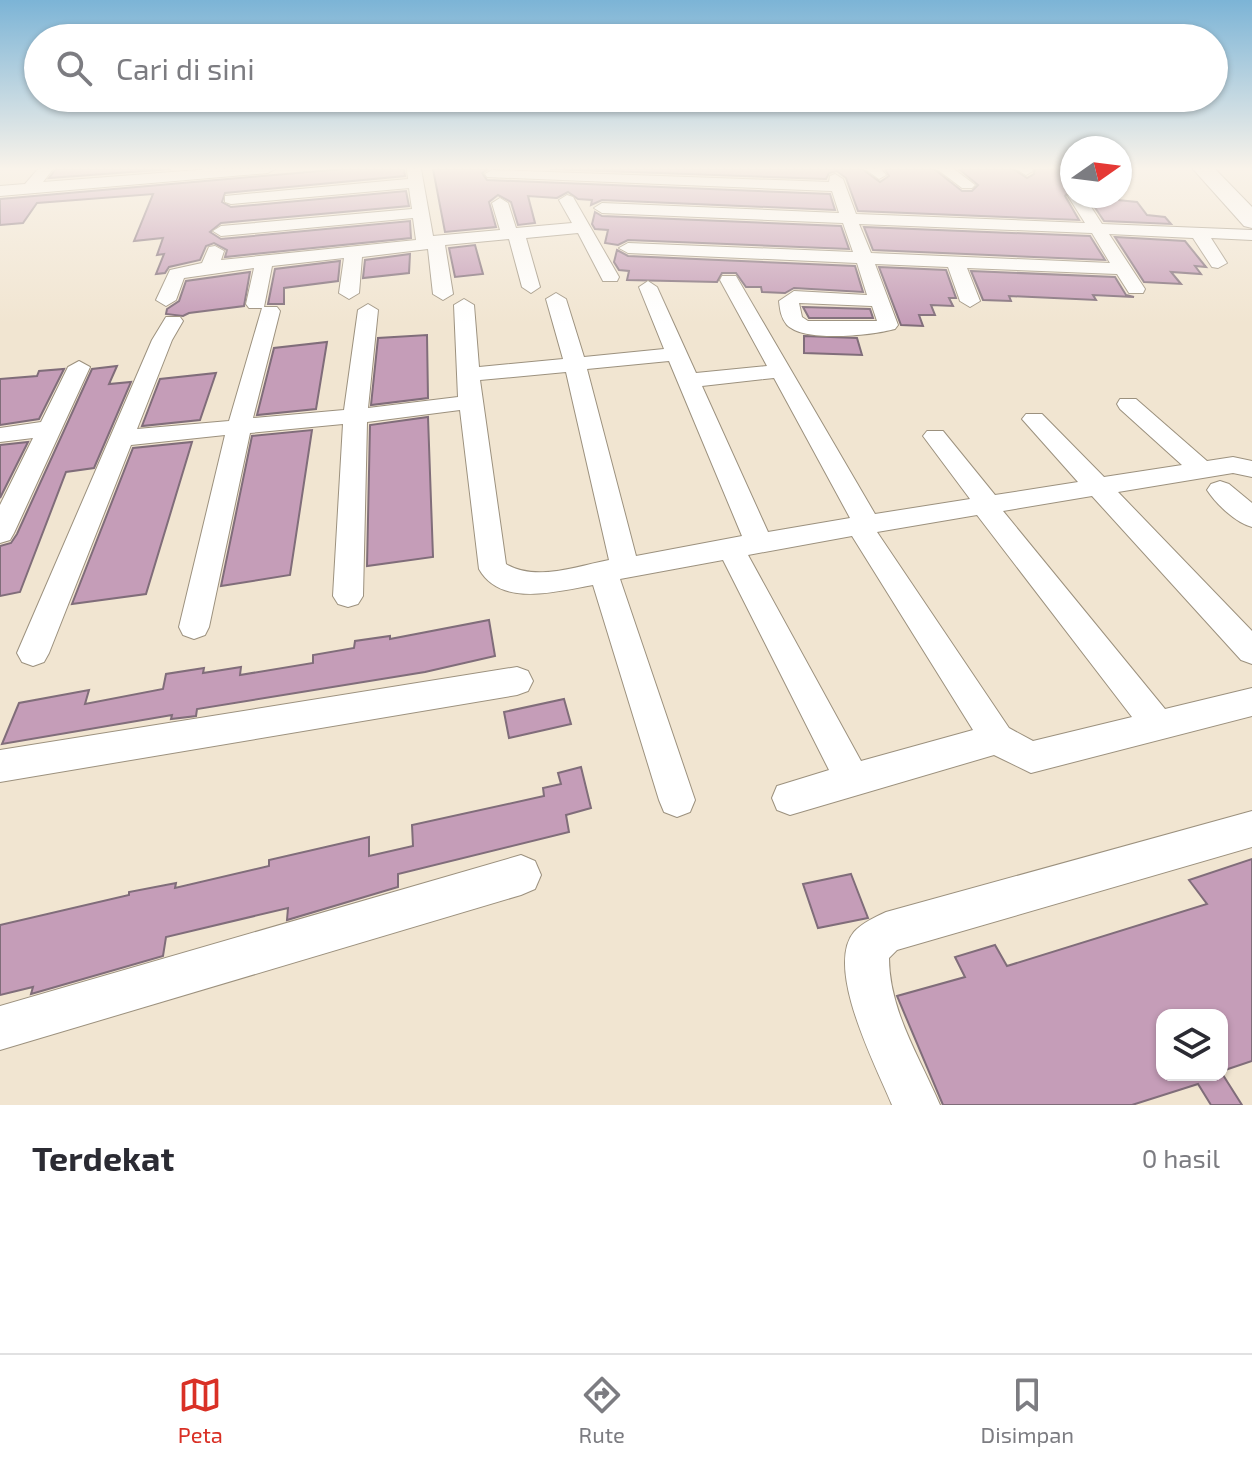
<!DOCTYPE html>
<html lang="id">
<head>
<meta charset="utf-8">
<style>
	:root { --surface:#fff; --page:#f2f2f3; --text:#2b2b33; --muted:#7c7c81; --line:#e1e1e2; --accent:#d93025 }
	body { margin:0; font-family:"Exo 2",sans-serif; background:var(--page); color:var(--text) }
	.controls { position:absolute; right:24px; bottom:24px; display:grid; overflow:hidden; border-radius:16px; box-shadow:0 2px 6px #0004 }
	.controls button { width:72px; height:72px; display:grid; place-items:center; padding:0; border:0; border-bottom:2px solid var(--line); background:var(--surface); color:var(--text); font:40px sans-serif }
	.compass { position:absolute; left:1060px; top:136px; width:72px; height:72px; border-radius:50%; background:var(--surface); box-shadow:0 2px 6px #0004; rotate:76deg }
	.list { margin:0; padding:0; list-style:none }
	h2 { display:flex; justify-content:space-between; align-items:center; height:104px; margin:0; padding:0 32px; font-size:34px }
	h2 small { font-size:26px; font-weight:400; color:var(--muted) }
	.icon { flex:none; width:44px; height:44px; fill:none; stroke:currentColor; stroke-width:2; stroke-linecap:round; stroke-linejoin:round }
	.map { position:relative; flex:none; width:1252px; height:1105px; overflow:hidden }
	.search { position:absolute; background:var(--surface); box-shadow:0 2px 6px #0004; left:24px; right:24px; top:24px; height:88px; display:flex; align-items:center; gap:20px; box-sizing:border-box; padding:0 28px; border-radius:44px; color:var(--muted); font-size:30px }
	.sheet { height:248px; background:var(--surface) }
	nav { display:flex; justify-content:space-around; align-items:center; box-sizing:border-box; height:112px; border-top:2px solid var(--line); background:var(--surface); font-size:22px; color:var(--muted) }
	nav a { display:grid; justify-items:center; gap:4px }
	nav .on { color:var(--accent) }
	.map>svg:first-child { display:block }
	.building { fill:#c59db8; stroke:#806d7a; stroke-width:2 }
	.lines { fill:none; stroke-linecap:round; stroke-linejoin:round }
	.street-casing { stroke:#9c917e; stroke-width:2 }
	.secondary-casing { stroke:#9c917e; stroke-width:2 }
	.street { fill:#fff; fill-rule:evenodd }
	.secondary { fill:#fff; fill-rule:evenodd }
</style>
</head>
<body>
<div class="map">
<svg width="1252" height="1105" viewBox="0 0 1252 1105">
	<rect width="100%" height="100%" fill="#f1e5d1"/>
	<!-- building -->
	<g class="building">
		<path d="M 56,169 L 171,169 L 49,178 Z"/>
		<path d="M 343,169 L 404,169 L 405,176 L 225,193 L 222,202 L 231,207 L 406,191 L 409,206 L 221,223 L 210,232 L 221,239 L 410,221 L 411,238 L 225,257 L 227,250 L 214,243 L 206,246 L 200,260 L 169,267 L 165,273 L 156,274 L 164,254 L 157,255 L 163,238 L 134,241 L 153,194 L 37,203 L 23,223 L 0,225 L 0,199 Z"/>
		<path d="M 433,169 L 488,169 L 482,173 L 487,180 L 830,194 L 835,210 L 602,200 L 591,205 L 592,200 L 578,199 L 568,192 L 557,198 L 528,196 L 535,223 L 518,225 L 511,202 L 498,195 L 489,202 L 496,227 L 445,232 Z"/>
		<path d="M 550,169 L 862,169 L 880,182 L 889,176 L 885,169 L 934,169 L 962,191 L 972,191 L 978,185 L 959,169 L 1013,169 L 1027,178 L 1034,174 L 1035,169 L 1072,169 L 1072,189 L 1065,196 L 1079,220 L 858,211 L 846,178 L 837,171 L 829,173 L 826,179 Z"/>
		<path d="M 1088,197 L 1137,202 L 1147,215 L 1165,217 L 1171,224 L 1104,221 Z"/>
		<path d="M 595,212 L 602,216 L 841,226 L 849,249 L 628,240 L 618,245 L 605,243 L 608,230 L 595,229 L 592,224 Z"/>
		<path d="M 864,227 L 1090,236 L 1105,260 L 873,250 Z"/>
		<path d="M 1115,237 L 1185,241 L 1206,267 L 1195,266 L 1201,274 L 1171,272 L 1181,284 L 1144,282 Z"/>
		<path d="M 475,245 L 483,274 L 455,277 L 449,248 Z"/>
		<path d="M 617,250 L 628,256 L 855,266 L 863,292 L 794,288 L 785,293 L 762,292 L 761,287 L 746,287 L 736,273 L 722,273 L 717,282 L 627,280 L 629,271 L 619,270 L 614,262 Z"/>
		<path d="M 410,254 L 409,273 L 363,278 L 365,260 Z"/>
		<path d="M 340,261 L 338,281 L 284,288 L 284,304 L 268,304 L 275,269 Z"/>
		<path d="M 879,267 L 946,270 L 956,298 L 949,298 L 953,306 L 931,305 L 935,315 L 919,315 L 923,326 L 901,325 Z"/>
		<path d="M 971,271 L 1115,277 L 1126,295 L 1134,297 L 1093,295 L 1096,300 L 1009,296 L 1011,301 L 983,300 Z"/>
		<path d="M 250,272 L 244,306 L 189,313 L 183,316 L 166,314 L 167,309 L 179,301 L 186,281 Z"/>
		<path d="M 803,307 L 870,309 L 873,318 L 809,318 Z"/>
		<path d="M 427,335 L 428,398 L 371,405 L 378,338 Z"/>
		<path d="M 804,336 L 857,338 L 862,355 L 804,353 Z"/>
		<path d="M 327,342 L 316,409 L 257,415 L 274,348 Z"/>
		<path d="M 117,366 L 109,384 L 131,382 L 94,468 L 66,472 L 20,592 L 0,596 L 0,546 L 11,543 L 17,534 L 92,369 Z"/>
		<path d="M 64,369 L 39,419 L 0,425 L 0,379 L 37,376 L 39,371 Z"/>
		<path d="M 216,373 L 200,420 L 142,426 L 160,379 Z"/>
		<path d="M 428,417 L 433,557 L 367,566 L 370,425 Z"/>
		<path d="M 312,430 L 290,575 L 221,586 L 252,436 Z"/>
		<path d="M 28,442 L 0,498 L 0,445 Z"/>
		<path d="M 192,442 L 146,594 L 72,604 L 133,448 Z"/>
		<path d="M 489,620 L 495,656 L 425,672 L 197,709 L 196,716 L 171,719 L 172,715 L 2,744 L 19,703 L 89,690 L 85,704 L 163,689 L 166,674 L 204,668 L 203,673 L 241,667 L 240,675 L 313,663 L 313,655 L 354,648 L 355,641 L 390,636 L 390,639 Z"/>
		<path d="M 564,699 L 571,724 L 509,738 L 504,712 Z"/>
		<path d="M 581,767 L 591,808 L 566,815 L 569,832 L 398,874 L 398,887 L 287,920 L 288,908 L 166,937 L 163,956 L 31,994 L 33,987 L 0,995 L 0,925 L 129,895 L 129,892 L 176,883 L 175,888 L 269,866 L 269,860 L 369,837 L 369,856 L 413,846 L 412,825 L 544,796 L 543,788 L 561,784 L 558,773 Z"/>
		<path d="M 1252,859 L 1252,1061 L 1222,1071 L 1222,1015 L 1162,1015 L 1162,1075 L 1223,1075 L 1242,1105 L 1211,1105 L 1198,1084 L 1132,1105 L 943,1105 L 897,996 L 965,977 L 955,957 L 995,945 L 1007,966 L 1207,904 L 1189,880 Z"/>
		<path d="M 851,874 L 868,918 L 818,928 L 803,884 Z"/>
	</g>
	<g class="lines">
		<!-- street casing -->
		<g class="street-casing">
			<g id="street">
				<path d="M 38,169 L 53,169 L 43,182 L 211,169 L 275,169 L 268,173 L 0,196 L 0,186 L 25,184 Z"/>
				<path d="M 407,169 L 421,169 L 433,236 L 500,230 L 492,203 L 500,198 L 508,203 L 516,228 L 572,223 L 559,200 L 567,195 L 573,197 L 619,277 L 617,281 L 603,281 L 578,233 L 526,238 L 540,287 L 531,293 L 522,287 L 509,239 L 445,245 L 453,294 L 443,300 L 433,294 L 428,249 L 362,257 L 359,293 L 349,299 L 339,293 L 344,258 L 272,266 L 264,307 L 277,307 L 280,311 L 253,418 L 344,410 L 358,310 L 368,304 L 378,310 L 368,408 L 458,397 L 454,305 L 464,299 L 474,305 L 479,367 L 563,359 L 546,299 L 556,293 L 566,299 L 584,357 L 664,349 L 639,287 L 648,281 L 657,287 L 696,373 L 767,366 L 720,280 L 722,276 L 736,276 L 875,514 L 970,499 L 923,436 L 927,431 L 943,431 L 995,495 L 1078,482 L 1022,419 L 1026,414 L 1042,414 L 1104,477 L 1182,465 L 1120,409 L 1117,404 L 1120,399 L 1136,399 L 1207,461 L 1233,457 L 1252,461 L 1252,477 L 1233,473 L 1118,492 L 1252,631 L 1252,664 L 1241,660 L 1092,496 L 1003,511 L 1165,709 L 1252,688 L 1252,716 L 1031,773 L 994,755 L 790,815 L 777,810 L 772,798 L 777,786 L 829,770 L 723,560 L 620,579 L 695,800 L 690,812 L 677,817 L 664,812 L 659,800 L 593,585 C 558,591 501,608 479,569 L 460,410 L 367,422 L 363,596 L 358,604 L 348,607 L 338,604 L 333,596 L 343,424 L 250,433 L 209,627 L 205,635 L 194,639 L 183,635 L 179,627 L 225,435 L 131,445 L 49,653 L 44,662 L 33,666 L 22,662 L 17,653 L 152,340 L 166,317 L 180,317 L 183,321 L 172,340 L 137,429 L 229,421 L 262,308 L 249,308 L 246,304 L 254,268 L 184,278 L 176,300 L 166,306 L 156,300 L 170,270 L 202,263 L 209,247 L 215,246 L 224,251 L 221,260 L 416,240 L 413,218 L 221,236 L 213,231 L 221,226 L 412,209 L 409,188 L 231,204 L 225,202 L 225,196 L 408,179 ZM 669,361 L 742,536 L 636,556 L 587,369 ZM 566,372 L 609,560 C 577,566 536,582 506,564 L 480,380 ZM 774,378 L 850,518 L 768,532 L 702,386 ZM 977,515 L 1132,717 L 1033,741 L 1009,728 L 877,532 ZM 852,536 L 973,730 L 861,761 L 748,555 Z"/>
				<path d="M 865,169 L 881,169 L 886,175 L 879,179 Z"/>
				<path d="M 937,169 L 954,169 L 975,185 L 972,188 L 962,188 Z"/>
				<path d="M 1016,169 L 1032,169 L 1033,171 L 1026,175 Z"/>
				<path d="M 492,170 L 829,182 L 830,176 L 835,174 L 843,179 L 856,214 L 1085,223 L 1068,196 L 1072,192 L 1072,196 L 1084,196 L 1102,224 L 1252,230 L 1252,240 L 1211,238 L 1227,263 L 1218,268 L 1212,267 L 1193,238 L 1109,234 L 1145,289 L 1143,293 L 1129,293 L 1117,274 L 967,268 L 980,301 L 970,307 L 960,301 L 948,267 L 875,264 L 898,325 L 895,329 C 873,335 805,343 787,325 C 781,318 780,310 779,301 L 794,291 L 867,295 L 857,263 L 628,253 L 619,248 L 628,243 L 853,252 L 843,223 L 602,213 L 594,208 L 602,203 L 839,213 L 832,191 L 487,177 L 485,174 ZM 859,224 L 1092,233 L 1110,263 L 871,253 ZM 799,303 L 872,306 L 877,321 L 808,321 L 802,317 Z"/>
				<path d="M 79,361 L 90,367 L 14,533 L 10,540 L 0,543 L 0,505 L 33,438 L 0,442 L 0,428 L 41,422 L 68,367 Z"/>
				<path d="M 1220,481 L 1229,484 L 1252,503 L 1252,527 C 1236,523 1216,504 1207,490 L 1211,484 Z"/>
				<path d="M 517,667 L 528,671 L 533,681 L 528,691 L 517,695 L 0,782 L 0,750 Z"/>
				<path d="M 1252,811 L 1252,847 L 897,950 L 889,958 C 889,1010 920,1058 940,1105 L 892,1105 C 877,1068 824,968 854,932 C 862,923 875,917 886,912 Z"/>
				<path d="M 521,855 L 535,861 L 541,875 L 535,889 L 521,895 L 0,1050 L 0,1006 Z"/>
			</g>
		</g>
		<!-- secondary casing -->
		<g class="secondary-casing">
			<path id="secondary" d="M 1193,169 L 1215,169 L 1252,207 L 1252,228 L 1244,226 Z"/>
		</g>
		<!-- street -->
		<use href="#street" class="street"/>
		<!-- secondary -->
		<use href="#secondary" class="secondary"/>
	</g>
	<!-- sky -->
	<linearGradient id="sky" x2="0" y2="1"><stop stop-color="#7cb4d6"/><stop offset="0.52" stop-color="#f9f3ea"/><stop offset="1" stop-color="#f9f3ea" stop-opacity="0"/></linearGradient>
	<rect width="1252" height="324" fill="url(#sky)"/>
</svg>
<div class="controls">
<button><svg class="icon" aria-label="layers" viewBox="0 0 24 24"><path d="M12 4l9 5-9 5-9-5zM3 14l9 5 9-5"/></svg></button>
</div>
<svg class="compass" viewBox="-18 -18 36 36"><path d="M0-13l5 13h-10z" fill="#e53935"/><path d="M0 13l5-13h-10z" fill="#7c7c81"/></svg>
<div class="search"><svg class="icon" aria-label="search" viewBox="0 0 24 24"><circle cx="10" cy="10" r="6"/><path d="M15 15l6 6"/></svg>Cari di sini</div>
</div>
<section class="sheet">
<h2>Terdekat<small>0 hasil</small></h2>
<ul class="list">
</ul>
</section>
<nav>
<a class="on"><svg class="icon" aria-label="map" viewBox="0 0 24 24"><path d="M3 6l6-2 6 2 6-2v14l-6 2-6-2-6 2zM9 4v14M15 6v14"/></svg>Peta</a>
<a><svg class="icon" aria-label="directions" viewBox="0 0 24 24"><path d="M12 3l9 9-9 9-9-9zM9 14v-3h6M13 9l2 2-2 2"/></svg>Rute</a>
<a><svg class="icon" aria-label="saved" viewBox="0 0 24 24"><path d="M7 4h10v16l-5-4-5 4z"/></svg>Disimpan</a>
</nav>
</body>
</html>
